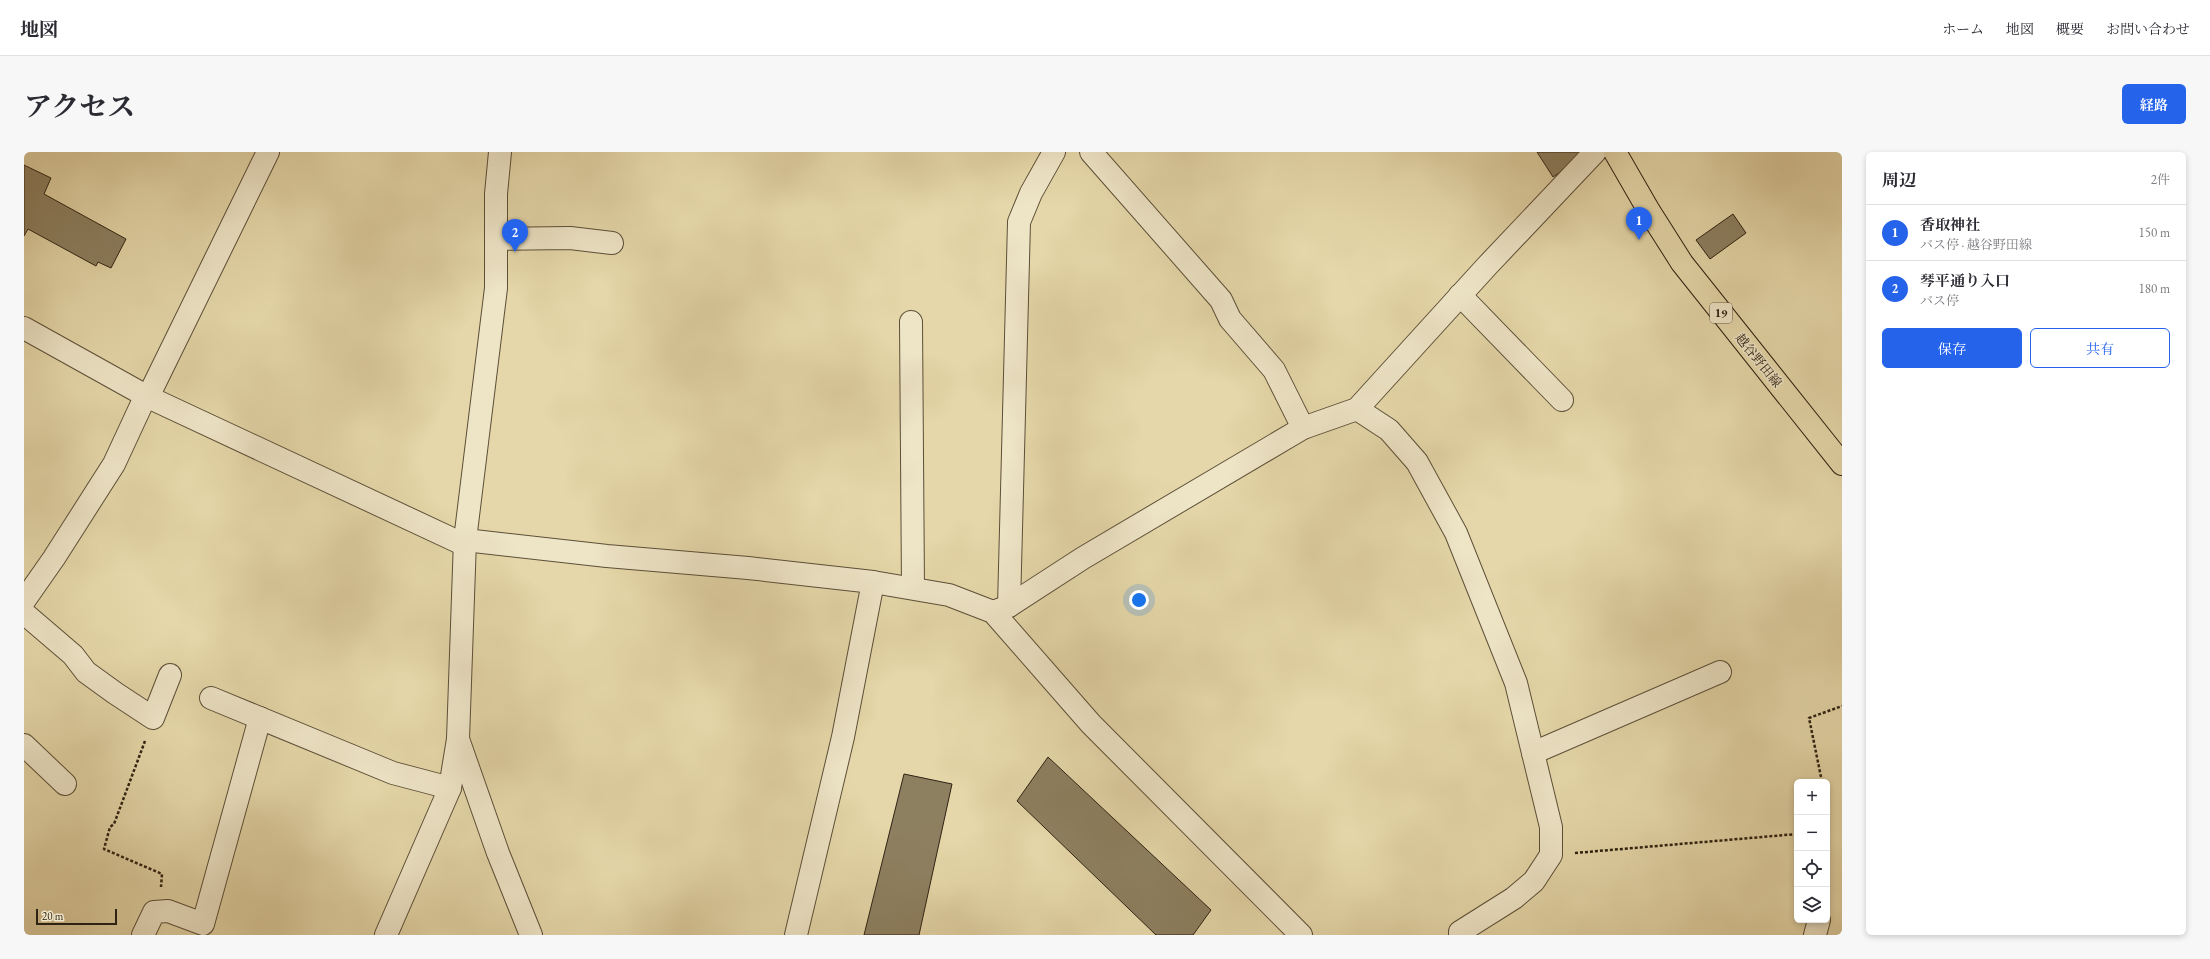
<!DOCTYPE html>
<html lang="ja">
<head>
<meta charset="utf-8">
<style>
	:root { --surface:#fff; --page:#f7f7f7; --text:#2b2b33; --muted:#7c7c81; --line:#e1e1e2; --accent:#2563eb }
	body { margin:0; font-family:"EB Garamond","Noto Serif JP",serif; background:var(--page); color:var(--text) }
	.controls { position:absolute; right:12px; bottom:12px; display:grid; overflow:hidden; border-radius:6px; box-shadow:0 2px 6px #0003 }
	.controls button { width:36px; height:36px; display:grid; place-items:center; padding:0; border:0; border-bottom:1px solid var(--line); background:var(--surface); color:var(--text); font:20px sans-serif }
	.scale { position:absolute; left:12px; bottom:10px; width:81px; box-sizing:border-box; padding-left:4px; border:2px solid #2e2213; border-top:0; font-size:11px; line-height:14px; white-space:nowrap; color:#2e2213; -webkit-text-stroke:3px #eee5c7; paint-order:stroke }
	.you { position:absolute; left:1115px; top:448px; width:14px; height:14px; margin:-10px; border:3px solid #fff; border-radius:50%; background:#1a73e8; box-shadow:0 0 0 6px #1a73e833 }
	.badge { display:grid; place-items:center; width:26px; height:26px; border-radius:50%; background:var(--accent); color:#fff; font-size:13px; font-weight:700 }
	.pin { position:absolute; translate:-50% -33px; filter:drop-shadow(0 1px 2px #0008) }
	.pin::after { content:''; position:absolute; top:21px; width:14px; height:12px; background:inherit; clip-path:polygon(0 0,100% 0,50% 100%) }
	.list { margin:0; padding:0; list-style:none }
	h2 { display:flex; justify-content:space-between; align-items:center; height:52px; margin:0; padding:0 16px; font-size:17px }
	h2 small { font-size:13px; font-weight:400; color:var(--muted) }
	.list li { display:grid; grid-template-columns:26px 1fr auto; gap:12px; align-items:center; box-sizing:border-box; height:56px; padding:0 16px; border-top:1px solid var(--line) }
	.list b { display:block; font-size:15px; white-space:nowrap }
	.list p { margin:0; font-size:13px; white-space:nowrap; color:var(--muted) }
	.list em { font-size:13px; font-style:normal; color:var(--muted) }
	.actions { display:flex; gap:8px; padding:12px 16px }
	.actions a { flex:1; padding:9px 0; border:1px solid var(--accent); border-radius:6px; text-align:center; font-size:14px; color:var(--accent) }
	.actions .main { background:var(--accent); color:#fff }
	.icon { flex:none; width:22px; height:22px; fill:none; stroke:currentColor; stroke-width:2; stroke-linecap:round; stroke-linejoin:round }
	.map { position:relative; flex:none; width:1818px; height:783px; overflow:hidden; border-radius:6px }
	header { display:flex; align-items:center; gap:24px; box-sizing:border-box; height:56px; padding:0 20px; background:var(--surface); border-bottom:1px solid var(--line) }
	header strong { font-size:19px }
	nav { display:flex; gap:22px; margin-inline-start:auto; font-size:14px }
	.intro { display:flex; align-items:center; justify-content:space-between; box-sizing:border-box; height:96px; padding:0 24px }
	h1 { margin:0; font-size:28px }
	.button { padding:10px 18px; border-radius:6px; background:var(--accent); color:#fff; font-size:14px; font-weight:700 }
	main { display:flex; gap:24px; padding:0 24px }
	aside { flex:1; background:var(--surface); border-radius:6px; box-shadow:0 2px 6px #0003 }
	.map>svg:first-child { display:block }
	.building { fill:#8d8061; stroke:#2e2213 }
	.lines { fill:none; stroke-linecap:round; stroke-linejoin:round }
	.minor-casing { stroke:#5c4f38; stroke-width:24 }
	.major-casing { stroke:#2e2213; stroke-width:24 }
	.path { stroke:#2e2213; stroke-width:2.5; stroke-dasharray:3 2; stroke-linecap:butt }
	.minor { stroke:#eee5c7; stroke-width:22 }
	.major { stroke:#e5d7a9; stroke-width:22 }
	.labels { text-anchor:middle; stroke-width:3; stroke-linejoin:round; paint-order:stroke }
	.shield { fill:#eee5c7; stroke:#685c49; stroke-width:1 }
	.shield-label { font-size:12px; font-weight:bold; fill:#2e2213 }
	.street-label { font-size:13px; fill:#2e2213; stroke:#eee5c7 }
</style>
</head>
<body>
<header>
<strong>地図</strong>
<nav><a>ホーム</a><a>地図</a><a>概要</a><a>お問い合わせ</a></nav>
</header>
<div class="intro"><h1>アクセス</h1><a class="button">経路</a></div>
<main>
<div class="map">
<svg width="1818" height="783" viewBox="0 0 1818 783">
	<rect width="100%" height="100%" fill="#e5d7a9"/>
	<filter id="stains"><feTurbulence type="fractalNoise" baseFrequency=".005" numOctaves="4"/><feColorMatrix values="0 0 0 0 .2 0 0 0 0 .09 0 0 0 0 .02 0 0 0 .5 -.17"/></filter>
	<radialGradient id="worn" r=".72"><stop offset=".6" stop-color="#630" stop-opacity="0"/><stop offset="1" stop-color="#630" stop-opacity=".3"/></radialGradient>
	<!-- building -->
	<g class="building">
		<path d="M 1513,0 L 1557,0 L 1560,4 L 1529,25 Z"/>
		<path d="M 0,13 L 27,26 L 20,42 L 102,87 L 87,116 L 74,110 L 72,114 L 4,77 L 0,84 Z"/>
		<path d="M 1709,62 L 1722,81 L 1686,107 L 1672,88 Z"/>
		<path d="M 1024,605 L 1187,758 L 1169,783 L 1132,783 L 993,649 Z"/>
		<path d="M 880,622 L 928,632 L 895,783 L 840,783 Z"/>
	</g>
	<g class="lines">
		<!-- minor casing -->
		<g class="minor-casing">
			<g id="minor">
				<path d="M 1067,0 L 1197,148 L 1206,167 L 1250,218 L 1279,276"/>
				<path d="M 472,87 L 546,86 L 588,91"/>
				<path d="M 1436,143 L 1538,248"/>
				<path d="M 887,170 L 889,436"/>
				<path d="M 0,176 L 124,245 L 441,393"/>
				<path d="M 124,245 L 244,0"/>
				<path d="M 1333,257 L 1365,278 L 1393,310 L 1432,381 L 1492,531 L 1527,675 L 1527,703 L 1510,729 L 1490,746 L 1436,780 L 1436,783"/>
				<path d="M 441,388 L 583,404 L 724,416 L 849,430 L 925,443 L 969,460 L 1067,572 L 1277,783"/>
				<path d="M 0,449 L 30,406 L 90,312 L 122,243"/>
				<path d="M 985,454 L 995,70 L 1007,41 L 1030,0"/>
				<path d="M 969,460 L 985,454 L 1059,406 L 1279,276 L 1333,257 L 1463,114 L 1571,0"/>
				<path d="M 0,461 L 49,503 L 62,520 L 91,541 L 129,566 L 146,523"/>
				<path d="M 187,546 L 369,621 L 426,636"/>
				<path d="M 434,587 L 474,701 L 507,783"/>
				<path d="M 0,593 L 41,632"/>
				<path d="M 1509,601 L 1696,520"/>
				<path d="M 119,783 L 130,760 L 144,759 L 179,772 L 236,566"/>
				<path d="M 362,783 L 426,636 L 434,587 L 441,388 L 472,136 L 472,42 L 476,0"/>
				<path d="M 772,783 L 819,585 L 849,430"/>
				<path d="M 1791,783 L 1795,768"/>
			</g>
		</g>
		<!-- major casing -->
		<g class="major-casing">
			<path id="major" d="M 1591,0 L 1625,59 L 1658,111 L 1818,312"/>
		</g>
		<!-- path -->
		<g class="path">
			<path d="M 121,589 L 90,672 L 86,675 L 80,697 L 138,722 L 137,735"/>
			<path d="M 1798,630 L 1785,566 L 1818,554"/>
			<path d="M 1551,701 L 1773,682"/>
		</g>
		<!-- minor -->
		<use href="#minor" class="minor"/>
		<!-- major -->
		<use href="#major" class="major"/>
	</g>
	<g class="labels">
		<!-- shield labels -->
		<rect class="shield" x="1686" y="151" width="22" height="20" rx="3"/>
		<g class="shield-label">
			<text x="1697" y="165">19</text>
		</g>
		<!-- street labels -->
		<g class="street-label">
			<text transform="translate(1735 208) rotate(51)" y="5">越谷野田線</text>
		</g>
	</g>
	<rect width="100%" height="100%" filter="url(#stains)"/>
	<rect width="100%" height="100%" fill="url(#worn)"/>
</svg>
<div class="controls">
<button>+</button>
<button>−</button>
<button><svg class="icon" aria-label="locate" viewBox="0 0 24 24"><circle cx="12" cy="12" r="6"/><path d="M12 2v4M12 18v4M2 12h4M18 12h4"/></svg></button>
<button><svg class="icon" aria-label="layers" viewBox="0 0 24 24"><path d="M12 4l9 5-9 5-9-5zM3 14l9 5 9-5"/></svg></button>
</div>
<div class="scale">20 m</div>
<div class="you"></div>
<div class="pin badge" style="left:1615px;top:88px">1</div>
<div class="pin badge" style="left:491px;top:100px">2</div>
</div>
<aside>
<h2>周辺<small>2件</small></h2>
<ul class="list">
<li><span class="badge">1</span><div><b>香取神社</b><p>バス停 · 越谷野田線</p></div><em>150 m</em></li>
<li><span class="badge">2</span><div><b>琴平通り入口</b><p>バス停</p></div><em>180 m</em></li>
</ul>
<div class="actions"><a class="main">保存</a><a>共有</a></div>
</aside>
</main>
</body>
</html>
